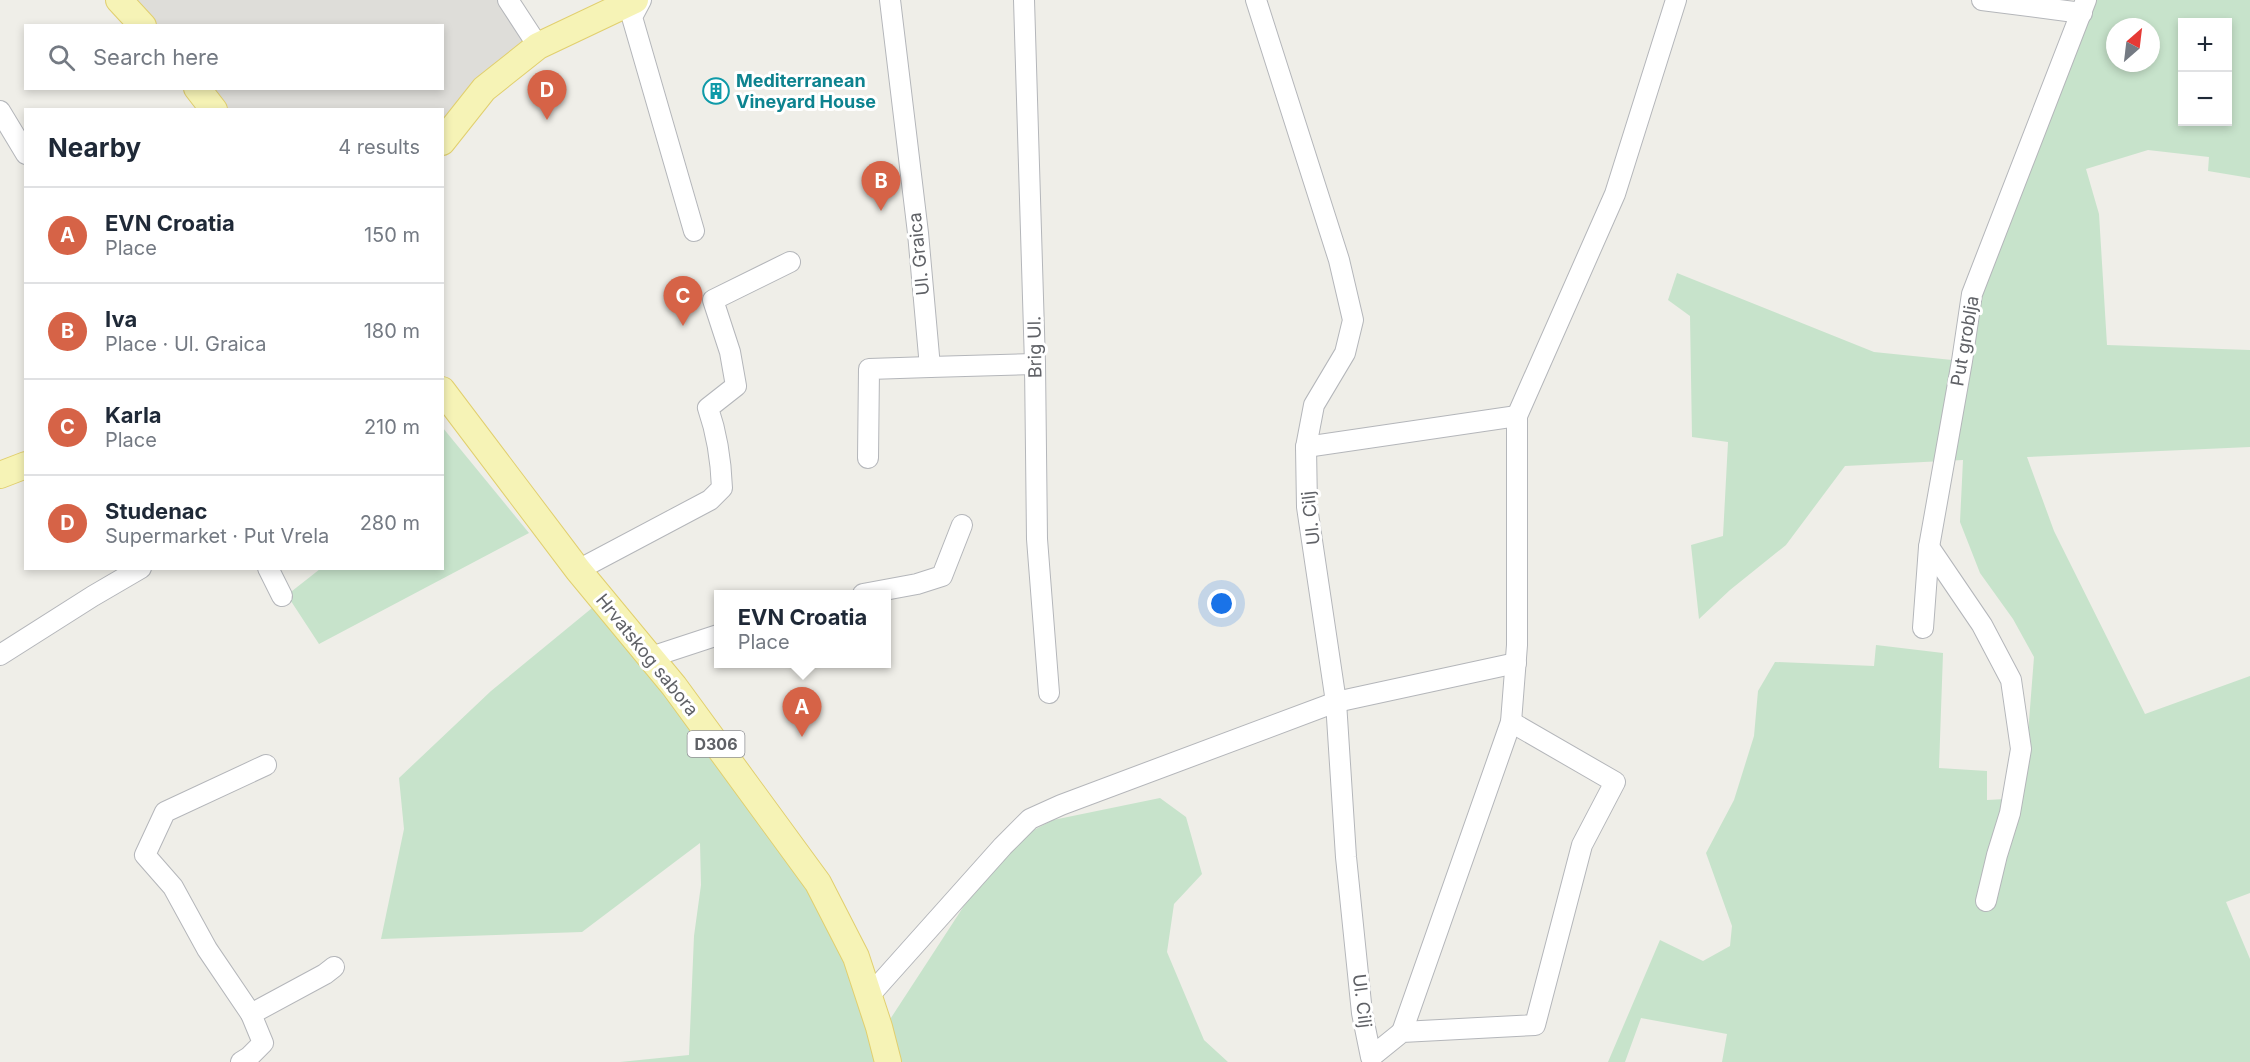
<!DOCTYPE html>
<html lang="en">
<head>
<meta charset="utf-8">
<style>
	:root { --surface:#fff; --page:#f2f2f3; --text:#1f2937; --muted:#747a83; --line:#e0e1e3; --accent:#d66347 }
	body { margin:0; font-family:Inter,sans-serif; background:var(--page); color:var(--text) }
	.controls { position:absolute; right:18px; top:18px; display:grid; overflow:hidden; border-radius:0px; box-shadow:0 3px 9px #0003 }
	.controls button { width:54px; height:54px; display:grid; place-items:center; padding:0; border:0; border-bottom:2px solid var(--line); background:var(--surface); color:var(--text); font:30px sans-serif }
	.compass { position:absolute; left:2106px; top:18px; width:54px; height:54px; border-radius:50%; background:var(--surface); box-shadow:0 3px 9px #0003; rotate:28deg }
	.you { position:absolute; left:1222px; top:604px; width:21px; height:21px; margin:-15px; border:4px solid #fff; border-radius:50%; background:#1a73e8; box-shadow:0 0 0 9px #1a73e833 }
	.badge { display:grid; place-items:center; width:39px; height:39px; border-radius:50%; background:var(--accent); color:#fff; font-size:20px; font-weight:700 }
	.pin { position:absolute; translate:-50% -50px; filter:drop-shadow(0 2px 3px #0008) }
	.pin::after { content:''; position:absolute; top:32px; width:21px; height:18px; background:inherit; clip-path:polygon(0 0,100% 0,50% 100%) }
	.popup { position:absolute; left:714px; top:590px; width:177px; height:78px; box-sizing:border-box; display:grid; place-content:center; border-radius:0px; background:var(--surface); filter:drop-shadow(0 2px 4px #0005); font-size:20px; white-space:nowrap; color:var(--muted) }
	.popup b { font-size:22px; color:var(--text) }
	.popup::after { content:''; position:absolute; left:50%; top:100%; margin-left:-12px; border:12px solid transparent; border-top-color:var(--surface) }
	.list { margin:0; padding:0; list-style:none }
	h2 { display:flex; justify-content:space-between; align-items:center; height:78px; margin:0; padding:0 24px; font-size:26px }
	h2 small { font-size:20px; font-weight:400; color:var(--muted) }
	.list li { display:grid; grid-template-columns:39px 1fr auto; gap:18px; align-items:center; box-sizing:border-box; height:96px; padding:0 24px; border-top:2px solid var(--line) }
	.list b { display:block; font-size:22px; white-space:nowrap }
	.list p { margin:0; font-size:20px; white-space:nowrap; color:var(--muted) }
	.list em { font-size:20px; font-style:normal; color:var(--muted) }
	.icon { flex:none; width:33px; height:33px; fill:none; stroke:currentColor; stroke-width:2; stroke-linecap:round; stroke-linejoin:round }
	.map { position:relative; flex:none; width:2250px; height:1062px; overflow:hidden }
	.search { position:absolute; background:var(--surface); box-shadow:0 3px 9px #0003; left:24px; top:24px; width:420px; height:66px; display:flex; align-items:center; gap:15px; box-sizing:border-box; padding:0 21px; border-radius:0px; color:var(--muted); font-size:22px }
	.panel { position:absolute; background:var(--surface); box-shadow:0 3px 9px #0003; left:24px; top:108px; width:420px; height:462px; border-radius:0px }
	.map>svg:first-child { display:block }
	.industrial { fill:#deddd9 }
	.green { fill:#c7e3cb; fill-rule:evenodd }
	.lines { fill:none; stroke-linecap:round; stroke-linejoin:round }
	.minor-casing { stroke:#b4b6ba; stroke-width:22 }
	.major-casing { stroke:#e1cf6e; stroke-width:28 }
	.minor { stroke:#fff; stroke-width:20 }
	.major { stroke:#f6f3b6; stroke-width:26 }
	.labels { text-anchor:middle; stroke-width:6; stroke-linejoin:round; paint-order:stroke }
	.shield { fill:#fff; stroke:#8f9094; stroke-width:1.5 }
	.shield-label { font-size:16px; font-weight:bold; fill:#5f6166 }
	.culture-label { font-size:18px; font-weight:bold; fill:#0d838f; stroke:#fff; text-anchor:start }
	.street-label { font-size:18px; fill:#5f6166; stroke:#fff }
</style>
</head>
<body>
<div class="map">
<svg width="2250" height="1062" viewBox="0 0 2250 1062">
	<rect width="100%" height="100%" fill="#efeee8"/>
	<!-- industrial -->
	<path class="industrial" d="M 115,0 L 509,0 L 538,46 L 443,154 L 442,110 L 211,109 L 193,89 L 442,88 L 442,26 L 137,25 Z"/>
	<!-- green -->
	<g class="green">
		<path d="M 2093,0 L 2250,0 L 2250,178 L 2208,171 L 2209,157 L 2148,150 L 2086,169 L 2099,214 L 2107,345 L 2250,350 L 2250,447 L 2027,457 L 2054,531 L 2145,714 L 2250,676 L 2250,893 L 2226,902 L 2250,959 L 2250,1062 L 1722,1062 L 1727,1034 L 1641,1018 L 1625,1062 L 1608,1062 L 1660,940 L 1703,961 L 1730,946 L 1732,926 L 1706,853 L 1734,800 L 1754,736 L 1758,691 L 1775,662 L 1874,666 L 1876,645 L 1943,653 L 1939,768 L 1987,771 L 1987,800 L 2023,798 L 2034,657 L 2013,619 L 1980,573 L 1960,522 L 1963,460 L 1845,466 L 1786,545 L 1730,590 L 1699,619 L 1691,545 L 1723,536 L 1728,442 L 1692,437 L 1690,316 L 1668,300 L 1677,273 L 1874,352 L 1962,361 L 1972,294 ZM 2182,22 L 2228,22 L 2228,122 L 2182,122 ZM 2115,27 L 2151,27 L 2151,63 L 2115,63 Z"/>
		<path d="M 443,428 L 529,533 L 319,644 L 287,595 L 320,569 L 442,568 Z"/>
		<path d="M 603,599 L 818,883 L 887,1024 L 1003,846 L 1053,820 L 1160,798 L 1186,817 L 1202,874 L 1174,904 L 1167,952 L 1204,1040 L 1228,1062 L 620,1062 L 689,1055 L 694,936 L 701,885 L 700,843 L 582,932 L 381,939 L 404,829 L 399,778 L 491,691 Z"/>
	</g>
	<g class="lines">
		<!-- minor casing -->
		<g class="minor-casing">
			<g id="minor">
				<path d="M 508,0 L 538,46"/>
				<path d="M 641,0 L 632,17 L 694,231"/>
				<path d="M 890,0 L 918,233 L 930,367 L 1035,364"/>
				<path d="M 1024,0 L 1035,364 L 1037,539 L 1049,693"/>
				<path d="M 1256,0 L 1339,260 L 1353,320 L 1345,353 L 1314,405 L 1306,447 L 1307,507 L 1336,702 L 1346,857 L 1362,1013 L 1371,1057 L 1402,1032 L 1535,1025 L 1582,845 L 1615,782 L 1511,722"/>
				<path d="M 1982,0 L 2082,13"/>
				<path d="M 0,111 L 26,154"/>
				<path d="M 1306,447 L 1517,416"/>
				<path d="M 868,458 L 869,369 L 930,367"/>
				<path d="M 1929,547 L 1982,625 L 2011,680 L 2021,749 L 2010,813 L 1997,855 L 1986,901"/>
				<path d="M 268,568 L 282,596"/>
				<path d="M 578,570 L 710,500 L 722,488 C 721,461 717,434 708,408 L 736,386 L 730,352 L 713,300 L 790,262"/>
				<path d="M 863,594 L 917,584 L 942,576 L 962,525"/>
				<path d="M 1923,628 L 1929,547 L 1962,361 L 1972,294 L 2086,0"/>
				<path d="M 0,655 L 93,596 L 141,568"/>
				<path d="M 651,657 L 718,635"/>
				<path d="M 869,996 L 1003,846 L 1030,819 L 1061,805 L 1336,702 L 1516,663"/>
				<path d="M 251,1014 L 207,949 L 173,887 L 145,855 L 165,812 L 266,765"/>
				<path d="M 1402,1032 L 1511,722 L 1517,645 L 1517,416 L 1615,194 L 1676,0"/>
				<path d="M 241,1062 L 249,1057 L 263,1043 L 251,1014 L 325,974 L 334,967"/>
			</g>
		</g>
		<!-- major casing -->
		<g class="major-casing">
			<g id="major">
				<path d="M 119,0 L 143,26"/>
				<path d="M 197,88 L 214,110"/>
				<path d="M 442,142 L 484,89 L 538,46 L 635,0"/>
				<path d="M 442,390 L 578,570 L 674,686 L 818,883 L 856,957 L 879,1027 L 888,1062"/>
				<path d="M 0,475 L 26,465"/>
			</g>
		</g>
		<!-- minor -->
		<use href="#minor" class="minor"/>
		<!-- major -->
		<use href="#major" class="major"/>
	</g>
	<!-- icons -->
	<defs>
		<g id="building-ring" transform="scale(1.35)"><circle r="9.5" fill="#fff" stroke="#0f9aa8" stroke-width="1.5"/><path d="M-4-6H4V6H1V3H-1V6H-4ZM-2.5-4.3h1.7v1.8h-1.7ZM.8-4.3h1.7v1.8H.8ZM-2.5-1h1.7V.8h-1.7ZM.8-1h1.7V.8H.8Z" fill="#0f9aa8"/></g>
	</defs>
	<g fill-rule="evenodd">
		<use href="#building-ring" x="716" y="91"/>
	</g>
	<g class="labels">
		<!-- shield labels -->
		<rect class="shield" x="687.5" y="731" width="57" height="26" rx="4.5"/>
		<g class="shield-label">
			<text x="716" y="750">D306</text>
		</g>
		<!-- culture labels -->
		<g class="culture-label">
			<text x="736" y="87">Mediterranean<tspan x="736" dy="21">Vineyard House</tspan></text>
		</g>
		<!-- street labels -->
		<g class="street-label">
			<text transform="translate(919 254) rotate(-96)" y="6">Ul. Graica</text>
			<text transform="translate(1965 341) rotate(-80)" y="6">Put groblja</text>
			<text transform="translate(1035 347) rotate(-91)" y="6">Brig Ul.</text>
			<text transform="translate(1311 518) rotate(-96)" y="6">Ul. Cilj</text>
			<text transform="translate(647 655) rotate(51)" y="6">Hrvatskog sabora</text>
			<text transform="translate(1362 1001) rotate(83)" y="6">Ul. Cilj</text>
		</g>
	</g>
</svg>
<div class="controls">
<button>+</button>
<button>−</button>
</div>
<svg class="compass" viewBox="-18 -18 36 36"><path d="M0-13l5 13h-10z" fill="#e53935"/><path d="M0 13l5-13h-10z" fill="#747a83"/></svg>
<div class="you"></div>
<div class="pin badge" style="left:802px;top:737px">A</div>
<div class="popup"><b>EVN Croatia</b>Place</div>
<div class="pin badge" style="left:881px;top:211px">B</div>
<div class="pin badge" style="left:683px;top:326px">C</div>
<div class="pin badge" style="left:547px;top:120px">D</div>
<div class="search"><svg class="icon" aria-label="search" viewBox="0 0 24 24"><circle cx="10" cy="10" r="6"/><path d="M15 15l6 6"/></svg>Search here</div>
<section class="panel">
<h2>Nearby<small>4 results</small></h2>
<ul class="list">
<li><span class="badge">A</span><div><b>EVN Croatia</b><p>Place</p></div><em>150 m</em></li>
<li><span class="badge">B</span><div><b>Iva</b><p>Place · Ul. Graica</p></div><em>180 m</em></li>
<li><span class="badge">C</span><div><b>Karla</b><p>Place</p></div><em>210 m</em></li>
<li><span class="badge">D</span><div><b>Studenac</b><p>Supermarket · Put Vrela</p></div><em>280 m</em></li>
</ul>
</section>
</div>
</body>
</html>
